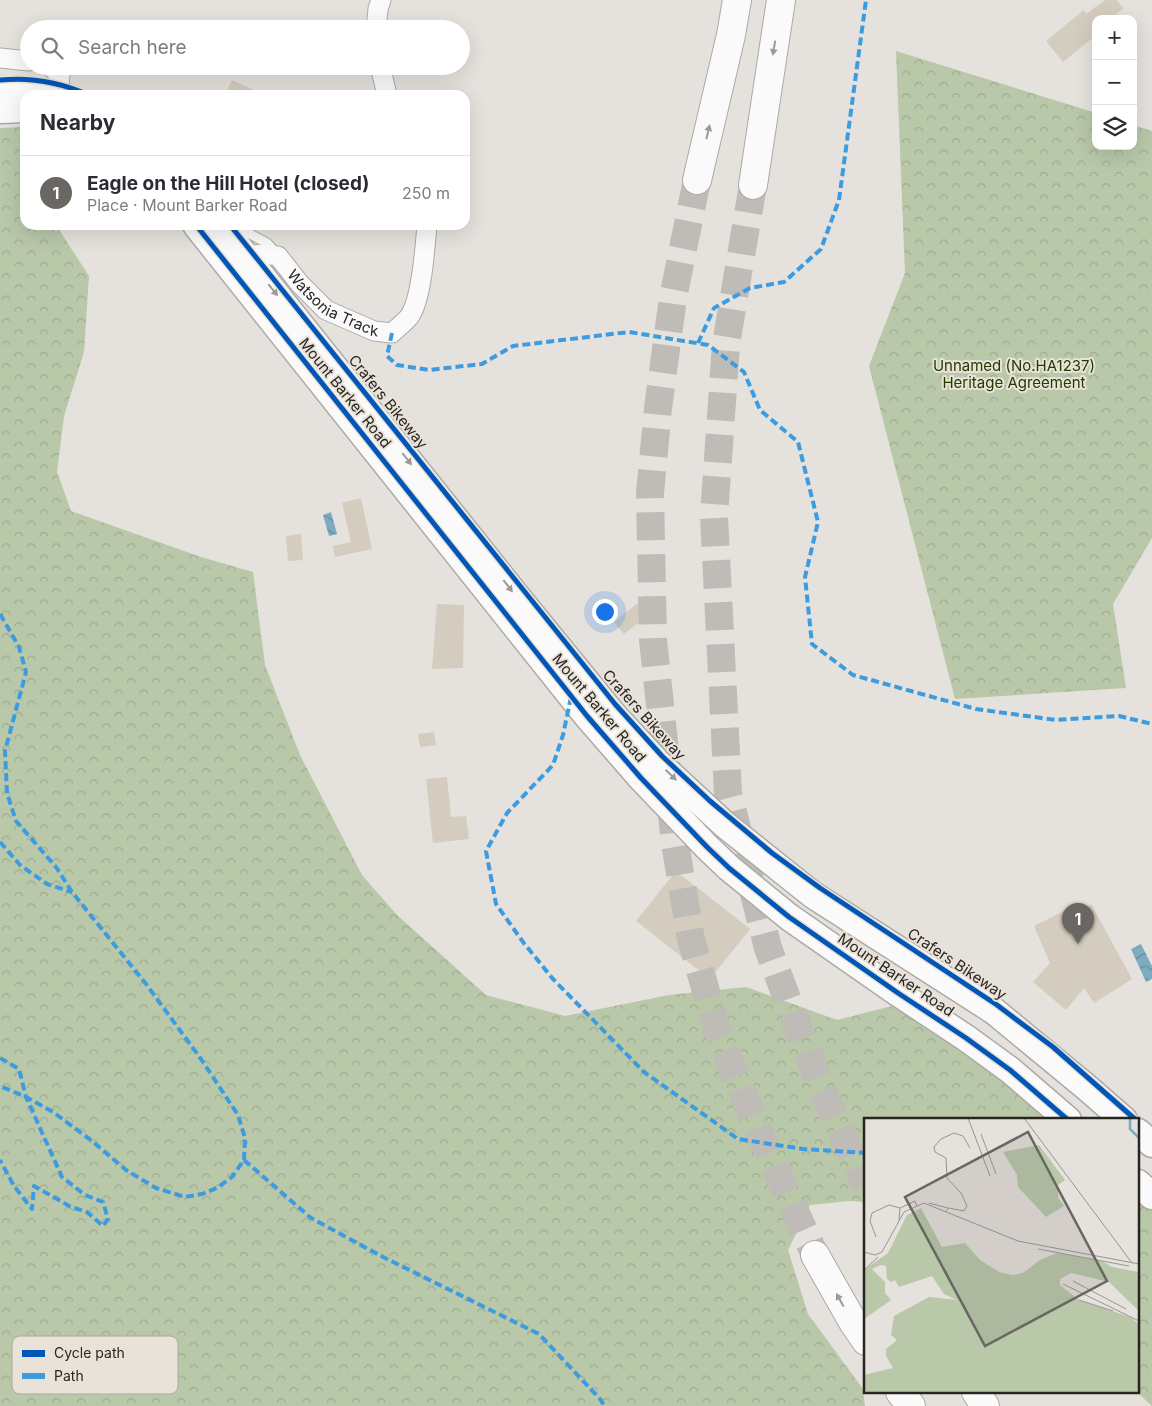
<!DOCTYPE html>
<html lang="en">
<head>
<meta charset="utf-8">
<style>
	:root { --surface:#fff; --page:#f2f2f3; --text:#2b2b33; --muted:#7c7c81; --line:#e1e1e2; --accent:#6a6762 }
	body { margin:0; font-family:Inter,sans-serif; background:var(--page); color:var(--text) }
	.controls { position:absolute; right:15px; top:15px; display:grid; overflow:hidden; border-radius:10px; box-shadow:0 5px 20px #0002 }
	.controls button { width:45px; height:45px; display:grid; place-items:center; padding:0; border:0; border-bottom:1px solid var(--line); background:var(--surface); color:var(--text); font:25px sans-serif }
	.you { position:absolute; left:604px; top:611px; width:18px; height:18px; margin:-12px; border:4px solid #fff; border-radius:50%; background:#1a73e8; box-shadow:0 0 0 8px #1a73e833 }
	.badge { display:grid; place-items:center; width:32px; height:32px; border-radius:50%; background:var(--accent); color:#fff; font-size:16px; font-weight:700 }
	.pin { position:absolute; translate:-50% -41px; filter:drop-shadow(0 1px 2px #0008) }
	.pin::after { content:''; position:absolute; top:26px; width:18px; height:15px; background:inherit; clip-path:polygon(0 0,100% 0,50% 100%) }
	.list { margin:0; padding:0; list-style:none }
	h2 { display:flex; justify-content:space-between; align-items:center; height:65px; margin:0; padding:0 20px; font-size:21px }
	h2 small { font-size:16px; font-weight:400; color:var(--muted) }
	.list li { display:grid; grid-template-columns:32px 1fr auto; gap:15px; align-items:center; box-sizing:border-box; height:75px; padding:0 20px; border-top:1px solid var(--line) }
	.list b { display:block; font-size:19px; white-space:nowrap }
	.list p { margin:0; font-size:16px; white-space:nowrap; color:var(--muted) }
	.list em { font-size:16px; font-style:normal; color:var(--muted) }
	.icon { flex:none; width:28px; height:28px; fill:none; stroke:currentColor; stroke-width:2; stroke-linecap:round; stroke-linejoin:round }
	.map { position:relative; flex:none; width:1152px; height:1406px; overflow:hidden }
	.search { position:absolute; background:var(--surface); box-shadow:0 5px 20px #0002; left:20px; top:20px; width:450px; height:55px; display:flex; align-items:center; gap:12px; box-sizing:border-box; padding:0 18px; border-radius:28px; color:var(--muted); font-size:19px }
	.panel { position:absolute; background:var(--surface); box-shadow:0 5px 20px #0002; left:20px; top:90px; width:450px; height:140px; border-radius:15px }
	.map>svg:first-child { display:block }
	.forest { fill:url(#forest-crowns) }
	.water { fill:url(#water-waves) }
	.building { fill:#d4ccbe }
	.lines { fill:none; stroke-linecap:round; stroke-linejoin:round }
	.highway-tunnel { stroke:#bfbbb7; stroke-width:28; stroke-dasharray:28 14; stroke-linecap:butt }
	.lane-casing { stroke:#adaaa6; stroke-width:11 }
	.street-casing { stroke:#adaaa6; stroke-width:21 }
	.secondary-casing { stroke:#adaaa6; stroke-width:29 }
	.highway-casing { stroke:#adaaa6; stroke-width:30 }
	.lane { stroke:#fbfafa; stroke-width:9 }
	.street { stroke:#fbfafa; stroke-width:19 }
	.secondary { stroke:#fbfafa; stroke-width:26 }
	.highway { stroke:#fbfafa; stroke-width:28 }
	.quiet { stroke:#3d9ce0; stroke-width:4; stroke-dasharray:8 4; stroke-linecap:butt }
	.cycleway-casing { stroke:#e9e2d8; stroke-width:8 }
	.cycleway { stroke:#0057b8; stroke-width:5 }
	.oneway { fill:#9c9a98 }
	.labels { text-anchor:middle; stroke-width:4; stroke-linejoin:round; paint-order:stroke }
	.street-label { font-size:15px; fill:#282521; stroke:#e9e2d8 }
	.park-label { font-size:15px; fill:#203d00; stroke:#e9e2d8 }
	.inset-river { fill:none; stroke:#7dacc1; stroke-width:2.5 }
	.inset-road { fill:none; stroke:#999691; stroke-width:1 }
	.view { fill:#6a6762; fill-opacity:0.15; stroke:#6a6762; stroke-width:2.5 }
	.inset-edge { fill:none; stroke:#282521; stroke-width:2.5 }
	.key { fill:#e9e2d8; stroke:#afa9a1; stroke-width:1 }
	.key-label { font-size:14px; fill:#282521 }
</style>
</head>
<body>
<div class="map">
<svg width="1152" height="1406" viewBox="0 0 1152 1406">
	<defs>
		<pattern id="forest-crowns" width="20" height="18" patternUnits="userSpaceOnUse" patternTransform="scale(1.25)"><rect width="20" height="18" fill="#b8c8a8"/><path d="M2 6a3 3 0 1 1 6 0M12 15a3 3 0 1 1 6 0" fill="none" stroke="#9eac90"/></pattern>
		<pattern id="water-waves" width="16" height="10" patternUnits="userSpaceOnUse" patternTransform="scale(1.25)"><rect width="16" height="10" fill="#7dacc1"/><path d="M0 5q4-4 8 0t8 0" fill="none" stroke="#668c9c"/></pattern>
	</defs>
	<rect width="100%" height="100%" fill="#e5e1dc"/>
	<!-- forest -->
	<g class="forest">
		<path d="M 896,51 L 1096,113 L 1096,146 L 1133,146 L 1133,125 L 1152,131 L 1152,538 L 1113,604 L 1126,688 L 955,699 L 869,366 L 905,273 Z"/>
		<path d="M 25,127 L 25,225 L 56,225 L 89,276 L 84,352 L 64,416 L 57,472 L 71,511 L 201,557 L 253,572 L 265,665 L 300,755 L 362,875 L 397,915 L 486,995 L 565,1016 L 669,995 L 746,987 L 837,1020 L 892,1006 L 966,1038 L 1068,1120 L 866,1120 L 866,1202 L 850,1201 L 810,1205 L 788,1250 L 808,1314 L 863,1389 L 865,1406 L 0,1406 L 0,128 Z"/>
		<path d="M 1138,1183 L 1152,1196 L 1152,1406 L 1137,1392 L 1138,1392 Z"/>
	</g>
	<!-- water -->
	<g class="water">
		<path d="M 331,512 L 337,534 L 329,536 L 323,515 Z"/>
		<path d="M 1141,944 L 1152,966 L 1152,979 L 1146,982 L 1131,949 Z"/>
	</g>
	<!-- building -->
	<g class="building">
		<path d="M 1105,0 L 1117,0 L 1123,9 L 1109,19 L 1096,19 L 1096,35 L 1063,62 L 1046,41 L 1084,10 L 1086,14 Z"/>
		<path d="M 232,80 L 264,95 L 225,95 Z"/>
		<path d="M 361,498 L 372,549 L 335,557 L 333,546 L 351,542 L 342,503 Z"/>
		<path d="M 301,534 L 303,560 L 288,561 L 286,536 Z"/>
		<path d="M 648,595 L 658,608 L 624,634 L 614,622 Z"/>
		<path d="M 437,604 L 464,605 L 463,668 L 432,669 Z"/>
		<path d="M 434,732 L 436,745 L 420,747 L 418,734 Z"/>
		<path d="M 447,777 L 451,817 L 466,816 L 469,839 L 433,843 L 426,779 Z"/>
		<path d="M 676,871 L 750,929 L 710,979 L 636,921 Z"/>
		<path d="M 1091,904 L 1132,979 L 1094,1003 L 1084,988 L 1066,1010 L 1033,982 L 1050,963 L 1034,926 L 1074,906 L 1079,913 Z"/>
	</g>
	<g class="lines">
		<!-- highway-tunnel -->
		<g class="highway-tunnel">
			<path d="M 697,180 L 673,298 L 658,408 L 650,493 L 653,640 L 675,843 L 691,939 L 718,1033 L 760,1134 L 815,1255"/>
			<path d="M 753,185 L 726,344 L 714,516 L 728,793 L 768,948 L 819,1083 L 866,1186"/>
		</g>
		<!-- lane casing -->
		<g class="lane-casing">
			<path id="lane" d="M 241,225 L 250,234 L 267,243 L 277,254"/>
		</g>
		<!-- street casing -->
		<g class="street-casing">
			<g id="street">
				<path d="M 376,29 L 378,9 L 381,0"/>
				<path d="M 0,58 L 29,61"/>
				<path d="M 50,66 L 60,75 L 59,85 L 57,95"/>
				<path d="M 380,66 L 387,95"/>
				<path id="s1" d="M 239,261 C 251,253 263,253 278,256 L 300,284 L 326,310 L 374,331 L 392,333 C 397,328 404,323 409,317 C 422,300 425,247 427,225"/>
			</g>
		</g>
		<!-- secondary casing -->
		<g class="secondary-casing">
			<g id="secondary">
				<path d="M 0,91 L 20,90 L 62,95"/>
				<path d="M 0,110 L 25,109"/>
				<path d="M 196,225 L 587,716 L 641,778 L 707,847 L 729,868 L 789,917 L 898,993 L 966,1038 L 1010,1070 L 1068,1120"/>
				<path d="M 221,225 L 515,594 L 611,712 L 658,763 L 724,824 L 813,895 L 994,1011 L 1085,1086 L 1124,1120"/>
				<path d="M 1138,1132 L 1152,1144"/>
				<path d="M 1138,1183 L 1152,1196"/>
			</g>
		</g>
		<!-- highway casing -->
		<g class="highway-casing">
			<g id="highway">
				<path d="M 697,180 L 731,35 L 737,0"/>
				<path d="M 753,185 L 781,0"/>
				<path d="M 815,1255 L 853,1322 L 866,1341"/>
				<path d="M 900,1392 L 911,1406"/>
				<path d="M 976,1392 L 985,1406"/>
			</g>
		</g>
		<!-- lane -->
		<use href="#lane" class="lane"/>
		<!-- street -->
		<use href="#street" class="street"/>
		<!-- secondary -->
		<use href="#secondary" class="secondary"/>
		<!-- highway -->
		<use href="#highway" class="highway"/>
		<!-- quiet -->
		<g class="quiet">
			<path d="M 392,333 L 387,356 L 397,365 L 429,370 L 482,364 L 513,346 L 629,332 L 708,345 L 744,372 L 760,410 L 798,442 L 818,522 L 805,577 L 812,644 L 853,675 L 976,709 L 1056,720 L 1119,716 L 1152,724"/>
			<path d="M 698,343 L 714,308 L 750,288 L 784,282 L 821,249 L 839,200 L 866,0"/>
			<path d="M 0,614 L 19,647 L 26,672 L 5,751 L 7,793 L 16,821 L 56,867 L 72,892 L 146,984 L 201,1059 L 238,1115 L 245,1138 L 244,1160 L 232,1177 L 217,1188 L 202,1194 L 185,1197 L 156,1188 L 126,1170 L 92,1141 L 53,1112 L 26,1097 L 0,1086"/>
			<path d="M 571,697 L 563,735 L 553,765 L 507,813 L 486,851 L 496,904 L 523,942 L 553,979 L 644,1072 L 738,1139 L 803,1149 L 866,1153"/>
			<path d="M 0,842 L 20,865 L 47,884 L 72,892"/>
			<path d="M 0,1058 L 19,1069 L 26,1097 L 62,1177 L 85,1195 L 103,1202 L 108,1219 L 103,1226 L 87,1212 L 71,1207 L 34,1186 L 32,1209 L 14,1186 L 0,1160"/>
			<path d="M 244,1160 L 311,1218 L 383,1257 L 539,1334 L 601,1400 L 604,1406"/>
		</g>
		<!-- cycleway casing -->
		<g class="cycleway-casing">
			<g id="cycleway">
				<path d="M 0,80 C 30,77 62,83 89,95"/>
				<path d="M 196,225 L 587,716 L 641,778 L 707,847 L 729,868 L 789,917 L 898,993 L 966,1038 L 1010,1070 L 1068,1120"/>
				<path d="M 230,225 L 615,704 L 662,756 L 710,801 L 772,853 L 820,888 L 997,1005 L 1053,1047 L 1136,1120"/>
			</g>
		</g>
		<!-- cycleway -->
		<use href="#cycleway" class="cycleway"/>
	</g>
	<!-- one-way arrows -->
	<defs><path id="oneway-solid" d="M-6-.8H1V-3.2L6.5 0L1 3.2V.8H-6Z" transform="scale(1.25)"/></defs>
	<g class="oneway">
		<use href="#oneway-solid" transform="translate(774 48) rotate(99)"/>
		<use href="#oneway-solid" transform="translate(708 132) rotate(-77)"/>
		<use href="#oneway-solid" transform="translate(273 290) rotate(51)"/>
		<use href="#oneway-solid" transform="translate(407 459) rotate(52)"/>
		<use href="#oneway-solid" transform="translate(508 586) rotate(52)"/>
		<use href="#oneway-solid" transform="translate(671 775) rotate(44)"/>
		<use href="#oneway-solid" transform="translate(840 1300) rotate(-119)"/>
	</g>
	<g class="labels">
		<!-- street labels -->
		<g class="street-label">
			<text dy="5" stroke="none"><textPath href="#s1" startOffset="115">Watsonia Track</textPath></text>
			<text transform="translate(345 393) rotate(51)" y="5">Mount Barker Road</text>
			<text transform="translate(388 402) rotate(51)" y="5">Crafers Bikeway</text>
			<text transform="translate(599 708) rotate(50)" y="5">Mount Barker Road</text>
			<text transform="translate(644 715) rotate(48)" y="5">Crafers Bikeway</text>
			<text transform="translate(957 964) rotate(34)" y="5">Crafers Bikeway</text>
			<text transform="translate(896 975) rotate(34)" y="5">Mount Barker Road</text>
		</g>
		<!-- park labels -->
		<g class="park-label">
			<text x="1014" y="371">Unnamed (No.HA1237)<tspan x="1014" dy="17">Heritage Agreement</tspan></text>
		</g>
	</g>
	<!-- overview -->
	<g transform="translate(864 1118)">
		<rect width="275" height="275" fill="#e5e1dc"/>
		<path d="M 175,27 L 201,62 L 194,67 L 194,80 L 200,88 L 182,99 L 154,69 L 153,57 L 139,34 ZM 57,90 L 78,129 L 101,125 L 116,142 L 135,154 L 149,157 L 159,155 L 176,142 L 193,135 L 238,143 L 248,149 L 275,154 L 275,193 L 245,164 L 207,155 L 196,161 L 196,167 L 215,182 L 266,199 L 275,206 L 275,275 L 0,275 L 0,257 L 29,250 L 22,238 L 22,231 L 33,222 L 27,217 L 30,198 L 65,179 L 93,182 L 80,176 L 68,158 L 35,169 L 31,162 L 27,164 L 23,161 L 22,148 L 17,147 L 8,151 L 21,164 L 21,175 L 27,182 L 0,201 L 0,152 L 24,135 L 43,97 Z" fill="#b8c8a8"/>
		<path class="inset-river" d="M 266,0 L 266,11 L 275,20"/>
		<path class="inset-road" d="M 104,0 L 126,58M 160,0 L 268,145M 117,16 L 132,56M 65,85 L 84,90M 81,94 L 85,90 L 100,93 L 103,88 L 97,75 L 83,60 L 82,40 L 71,34 L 70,29 L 77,21 L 90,15 L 99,18 L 106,30M 35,102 L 36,90 L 51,83 L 53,88M 12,119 L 6,103 L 8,95 L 25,87 L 36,90M 174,131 L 265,148M 0,134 L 11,137 L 18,134 L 40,94 L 60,85 L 154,123 L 275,146M 0,152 L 14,139M 209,163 L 262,191M 199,166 L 275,203M 215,182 L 249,193"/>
		<path class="view" d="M 164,14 L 243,163 L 121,228 L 41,79 Z"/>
		<rect width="275" height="275" class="inset-edge"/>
	</g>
	<!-- legend -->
	<rect x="12" y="1336" width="166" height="58" rx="8" class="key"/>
	<rect x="22" y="1350" width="23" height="7" fill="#0057b8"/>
	<rect x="22" y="1373" width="23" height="6" fill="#3d9ce0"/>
	<g class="key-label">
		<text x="54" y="1358">Cycle path</text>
		<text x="54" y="1381">Path</text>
	</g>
</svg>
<div class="controls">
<button>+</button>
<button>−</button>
<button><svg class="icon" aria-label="layers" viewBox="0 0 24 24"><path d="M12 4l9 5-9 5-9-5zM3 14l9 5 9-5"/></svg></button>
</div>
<div class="you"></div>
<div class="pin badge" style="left:1078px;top:944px">1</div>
<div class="search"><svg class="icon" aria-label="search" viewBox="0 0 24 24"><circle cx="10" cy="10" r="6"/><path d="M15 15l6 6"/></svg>Search here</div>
<section class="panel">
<h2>Nearby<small></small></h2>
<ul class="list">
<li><span class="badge">1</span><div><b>Eagle on the Hill Hotel (closed)</b><p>Place · Mount Barker Road</p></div><em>250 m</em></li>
</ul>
</section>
</div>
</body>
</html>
